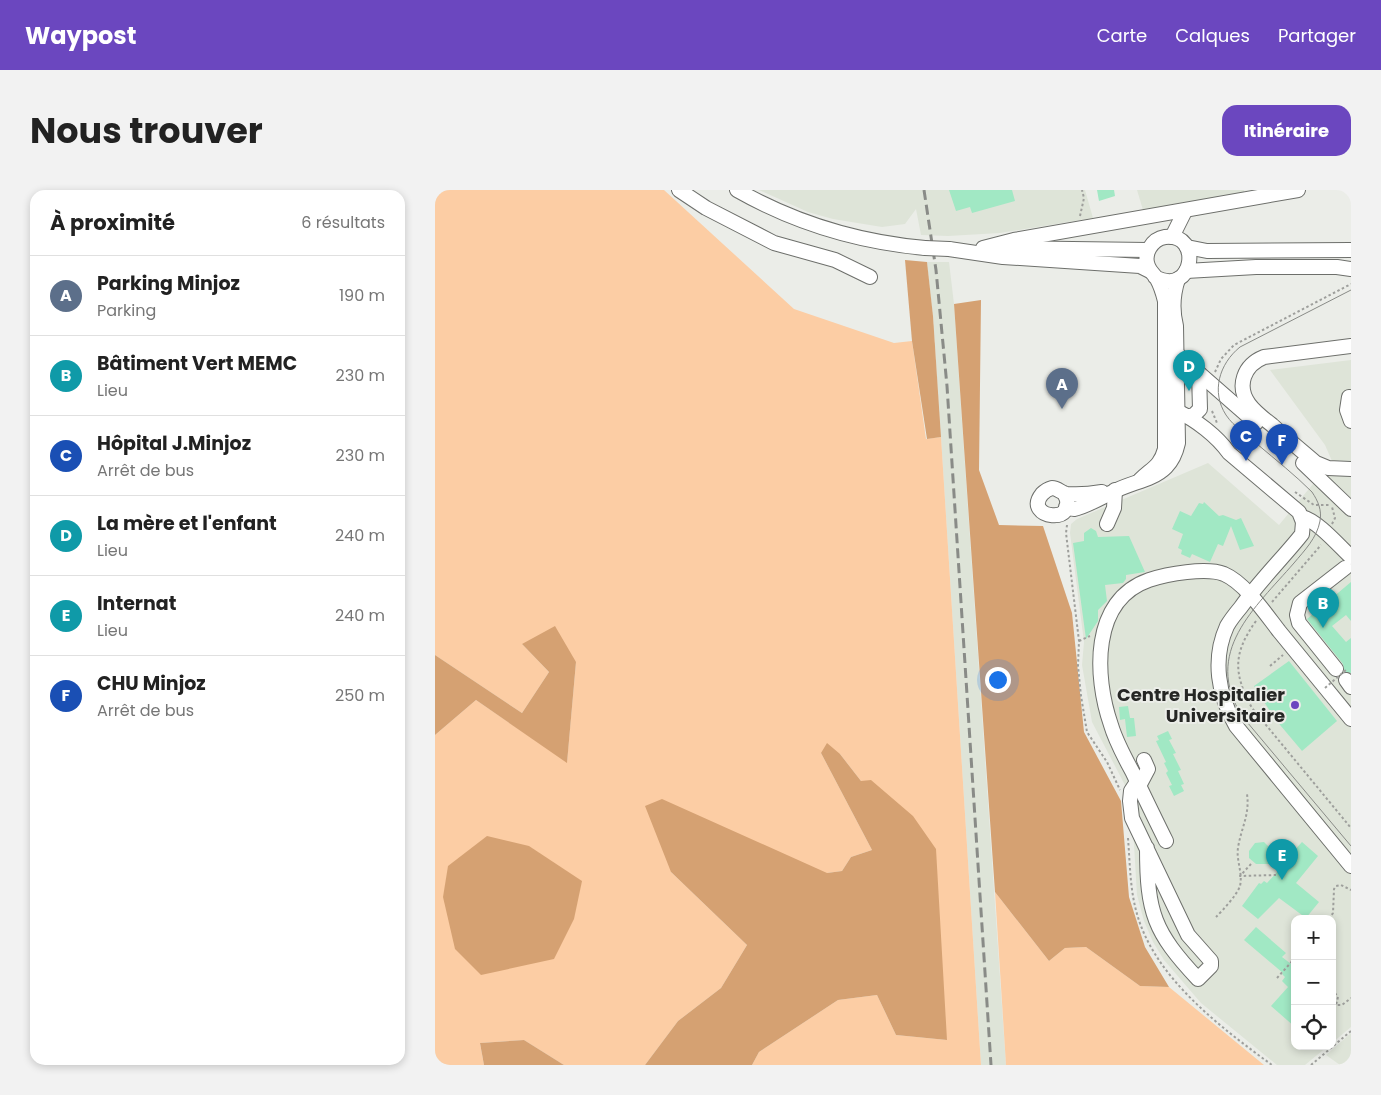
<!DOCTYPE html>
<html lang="fr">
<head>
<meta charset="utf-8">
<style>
	:root { --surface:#fff; --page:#f2f2f2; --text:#222; --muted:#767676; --line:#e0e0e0; --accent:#6b47bf }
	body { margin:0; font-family:Poppins,sans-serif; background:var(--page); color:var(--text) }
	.controls { position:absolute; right:15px; bottom:15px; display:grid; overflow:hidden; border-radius:10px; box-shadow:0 2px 8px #0003 }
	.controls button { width:45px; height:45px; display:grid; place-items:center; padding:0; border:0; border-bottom:1px solid var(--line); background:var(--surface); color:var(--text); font:25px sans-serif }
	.you { position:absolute; left:562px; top:489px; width:18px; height:18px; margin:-12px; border:4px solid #fff; border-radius:50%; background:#1a73e8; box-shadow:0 0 0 8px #1a73e833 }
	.badge { display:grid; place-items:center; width:32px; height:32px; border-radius:50%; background:var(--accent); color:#fff; font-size:16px; font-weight:700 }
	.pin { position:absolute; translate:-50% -41px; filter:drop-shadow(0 1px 2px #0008) }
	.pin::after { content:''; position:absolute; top:26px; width:18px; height:15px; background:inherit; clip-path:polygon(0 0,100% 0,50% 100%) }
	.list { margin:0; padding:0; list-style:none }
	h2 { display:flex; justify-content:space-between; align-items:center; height:65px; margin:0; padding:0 20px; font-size:21px }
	h2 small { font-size:16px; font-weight:400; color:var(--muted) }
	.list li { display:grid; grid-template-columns:32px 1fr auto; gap:15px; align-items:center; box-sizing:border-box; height:80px; padding:0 20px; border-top:1px solid var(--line) }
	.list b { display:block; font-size:19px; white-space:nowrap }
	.list p { margin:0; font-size:16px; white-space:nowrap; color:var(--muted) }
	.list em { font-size:16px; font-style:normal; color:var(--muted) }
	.icon { flex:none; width:28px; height:28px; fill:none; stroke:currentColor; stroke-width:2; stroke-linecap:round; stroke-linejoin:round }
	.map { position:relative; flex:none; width:916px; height:875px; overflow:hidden; border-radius:15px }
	header { display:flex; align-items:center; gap:30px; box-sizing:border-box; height:70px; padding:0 25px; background:var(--accent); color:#fff }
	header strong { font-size:24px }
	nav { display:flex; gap:28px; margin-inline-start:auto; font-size:18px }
	.intro { display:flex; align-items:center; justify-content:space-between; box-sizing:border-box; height:120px; padding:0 30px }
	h1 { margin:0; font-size:35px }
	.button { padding:12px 22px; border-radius:15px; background:var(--accent); color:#fff; font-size:18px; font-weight:700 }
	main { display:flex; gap:30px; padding:0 30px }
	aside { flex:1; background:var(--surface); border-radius:15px; box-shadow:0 2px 8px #0003 }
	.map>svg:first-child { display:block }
	.built { fill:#dee4d8 }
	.green { fill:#fccda4 }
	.forest { fill:#d5a172 }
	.building { fill:#a1e8c4 }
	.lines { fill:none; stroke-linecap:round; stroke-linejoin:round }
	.minor-casing { stroke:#6d6f6b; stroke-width:16 }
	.path { stroke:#9e9f9c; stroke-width:2; stroke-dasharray:2.5 2.5; stroke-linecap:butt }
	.minor { stroke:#fff; stroke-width:14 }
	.tram { stroke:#898b87; stroke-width:1 }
	.rail { stroke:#898b87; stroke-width:3; stroke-dasharray:10 5; stroke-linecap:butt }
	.minor-bridge-casing { stroke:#6d6f6b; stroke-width:16; stroke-linecap:butt }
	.path-bridge { stroke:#9e9f9c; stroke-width:2; stroke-dasharray:2.5 2.5; stroke-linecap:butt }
	.minor-bridge { stroke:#fff; stroke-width:14 }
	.poi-dot { fill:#6b47bf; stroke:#ebede8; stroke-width:2 }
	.labels { text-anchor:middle; stroke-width:4; stroke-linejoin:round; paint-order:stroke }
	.poi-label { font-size:18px; font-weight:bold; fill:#252624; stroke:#ebede8; text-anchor:end }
</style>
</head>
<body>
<header>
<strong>Waypost</strong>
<nav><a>Carte</a><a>Calques</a><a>Partager</a></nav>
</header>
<div class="intro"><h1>Nous trouver</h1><a class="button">Itinéraire</a></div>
<main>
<aside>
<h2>À proximité<small>6 résultats</small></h2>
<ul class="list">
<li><span class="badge" style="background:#5c6f8a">A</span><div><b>Parking Minjoz</b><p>Parking</p></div><em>190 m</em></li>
<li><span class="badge" style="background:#0f9aa8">B</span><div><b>Bâtiment Vert MEMC</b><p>Lieu</p></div><em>230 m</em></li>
<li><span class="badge" style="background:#1a4fb4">C</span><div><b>Hôpital J.Minjoz</b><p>Arrêt de bus</p></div><em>230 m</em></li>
<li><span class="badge" style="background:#0f9aa8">D</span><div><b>La mère et l'enfant</b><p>Lieu</p></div><em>240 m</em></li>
<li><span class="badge" style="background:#0f9aa8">E</span><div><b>Internat</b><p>Lieu</p></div><em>240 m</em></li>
<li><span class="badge" style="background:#1a4fb4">F</span><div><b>CHU Minjoz</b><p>Arrêt de bus</p></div><em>250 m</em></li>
</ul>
</aside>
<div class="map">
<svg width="916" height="875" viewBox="0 0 916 875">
	<rect width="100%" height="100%" fill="#ebede8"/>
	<!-- built -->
	<g class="built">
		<path d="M 324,0 L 650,0 L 658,28 L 565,43 L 513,46 L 486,45 L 481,19 L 470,34 L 447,37 L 398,29 L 373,22 Z"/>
		<path d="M 702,0 L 809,0 L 809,2 L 708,20 Z"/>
		<path d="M 492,72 L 514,72 L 519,114 L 571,875 L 546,875 L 506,247 L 498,126 Z"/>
		<path d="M 916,170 L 916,837 L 897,853 L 897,729 L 860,729 L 860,856 L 893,856 L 870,875 L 842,875 L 766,813 L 729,770 L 718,752 L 709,731 L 702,705 L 699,654 L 692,599 L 657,532 L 647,475 L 649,452 L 635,343 L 636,334 L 642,329 L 773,273 L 844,335 L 897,271 L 890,255 L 835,180 Z"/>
		<path d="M 916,843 L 916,875 L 905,875 L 891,865 Z"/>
	</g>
	<!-- green -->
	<g class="green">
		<path d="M 0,0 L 229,0 L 359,119 L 459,153 L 477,151 L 491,249 L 506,247 L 546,875 L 317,875 L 324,862 L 403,810 L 442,805 L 461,845 L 512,850 L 426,591 L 405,564 L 386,563 L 437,660 L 416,667 L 407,681 L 392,683 L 236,682 L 312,755 L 286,798 L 243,831 L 210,875 L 129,875 L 89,850 L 45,853 L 49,875 L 0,875 L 0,545 L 41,510 L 132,572 L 141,472 L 87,454 L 114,482 L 87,523 L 0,465 Z"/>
		<path d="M 560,702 L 614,771 L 630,758 L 651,757 L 705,796 L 734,797 L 829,875 L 571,875 Z"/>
	</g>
	<!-- forest -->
	<g class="forest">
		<path d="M 470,70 L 492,72 L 498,126 L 506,247 L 492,249 L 477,151 Z"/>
		<path d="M 546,110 L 544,280 L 564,335 L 608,336 L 637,423 L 649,542 L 686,611 L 694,707 L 710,757 L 734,797 L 705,796 L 651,757 L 630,758 L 614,771 L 560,702 L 519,114 Z"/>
		<path d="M 120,436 L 141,472 L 132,573 L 41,510 L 0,545 L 0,465 L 87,523 L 114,482 L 87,454 Z"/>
		<path d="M 392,553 L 405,564 L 426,591 L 436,590 L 478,626 L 501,659 L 512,850 L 461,845 L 442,805 L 403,810 L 324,862 L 317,875 L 210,875 L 243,831 L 286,798 L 312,755 L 236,682 L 210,616 L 227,609 L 392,683 L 407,681 L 416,667 L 437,660 L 386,563 Z"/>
		<path d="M 52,646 L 94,656 L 147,691 L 139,729 L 119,769 L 46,785 L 20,759 L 8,707 L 13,676 Z"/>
		<path d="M 89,850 L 129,875 L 49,875 L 45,853 Z"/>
	</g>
	<!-- building -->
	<g class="building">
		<path d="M 514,0 L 577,0 L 580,11 L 537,23 L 535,17 L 521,21 Z"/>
		<path d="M 662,0 L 679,0 L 680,6 L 664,11 Z"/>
		<path d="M 769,312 L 784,326 L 788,325 L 801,330 L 806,328 L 819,356 L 805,360 L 796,336 L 788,356 L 783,354 L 775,372 L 757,364 L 755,368 L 746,364 L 747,360 L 743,358 L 748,344 L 737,339 L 745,321 L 756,326 L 764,313 L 768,314 Z"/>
		<path d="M 656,338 L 661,341 L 663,347 L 694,346 L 710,382 L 691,385 L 691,389 L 688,393 L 670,395 L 672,411 L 663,420 L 663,431 L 651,449 L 638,353 L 649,351 L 649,343 Z"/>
		<path d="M 916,392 L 916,431 L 911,425 L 897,436 L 911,452 L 916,448 L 916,483 L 909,482 L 908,474 L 872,429 Z"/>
		<path d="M 854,471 L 902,531 L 867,561 L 840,529 L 819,496 Z"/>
		<path d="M 693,516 L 695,528 L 699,528 L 701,546 L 692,547 L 690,529 L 685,530 L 684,517 Z"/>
		<path d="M 733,541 L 737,549 L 734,550 L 741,563 L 738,564 L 746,580 L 743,581 L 749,594 L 746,595 L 749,601 L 739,606 L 734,596 L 737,595 L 731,583 L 733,581 L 729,573 L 731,572 L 721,551 L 724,550 L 722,546 Z"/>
		<path d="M 829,652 L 836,659 L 836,674 L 821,674 L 814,668 L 814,661 L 820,653 Z"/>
		<path d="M 867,652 L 883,666 L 861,693 L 884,712 L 871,728 L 844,708 L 823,729 L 807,716 L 824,693 L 826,694 L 829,691 L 832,693 L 843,681 L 841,680 Z"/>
		<path d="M 821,737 L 851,763 L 847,767 L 860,777 L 860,837 L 836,816 L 853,797 L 847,791 L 850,787 L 847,784 L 848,783 L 809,750 Z"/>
	</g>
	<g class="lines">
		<!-- minor casing -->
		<g class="minor-casing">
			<g id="minor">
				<path d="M 244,0 L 271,18 L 339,53 L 400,70 L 435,87"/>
				<path d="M 302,0 C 360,33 423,52 490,58"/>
				<path d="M 737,47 L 750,21"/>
				<path d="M 752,57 L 772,61 L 916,60"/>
				<path d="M 548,58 L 579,50 L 863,0"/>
				<path d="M 572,58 L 713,60"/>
				<path d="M 514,59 L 568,67 L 705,76 L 715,81"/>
				<path d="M 751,81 L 821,77 L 902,77 L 916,79"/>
				<path d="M 916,156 L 829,167 C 809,175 801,196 814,214 C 820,222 829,229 837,235 C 851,248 866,260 881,273 L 893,278 L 916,279"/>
				<path d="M 739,159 L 742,164 L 821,233"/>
				<path d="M 914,207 L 912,220 L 916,231"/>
				<path d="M 742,221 C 761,230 782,246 794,263 L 864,322 L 868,332 L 867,344 L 863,349 C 844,372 823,393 806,417 C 801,423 796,429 792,436 C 777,469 783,505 801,536 L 916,676"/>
				<path d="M 754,226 L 759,225 L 765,219 L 764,183"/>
				<path d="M 868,273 L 916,319"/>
				<path d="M 705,290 C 717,278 725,277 730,259 L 730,111 C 728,103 726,96 722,89 C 719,84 715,82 713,76 C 708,64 717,49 730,47 C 768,42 759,108 720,87"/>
				<path d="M 629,303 C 647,336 587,329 607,304 C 610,301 613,299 617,298 C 623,298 626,303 632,304 C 644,305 655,304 667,302"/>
				<path d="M 631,317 C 633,317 637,319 639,319 C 651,317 670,305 682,300 C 698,292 718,290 731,277 C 738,270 741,262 743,253 L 741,136 C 737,120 738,104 743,89"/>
				<path d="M 867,327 C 883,331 904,356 916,367"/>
				<path d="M 672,334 L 679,318 L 680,300"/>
				<path d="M 901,479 L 864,433 L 862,425 L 865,413 L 910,378"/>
				<path d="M 911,490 L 916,497"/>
				<path d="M 702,592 L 696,601 L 695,611 L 697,628 L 753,745 L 776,771 L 776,776 L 763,789 C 719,742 712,723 712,658"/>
				<path d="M 704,596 L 713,579 L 709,570"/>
				<path d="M 731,651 C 720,629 709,606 698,583 C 690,568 681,552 676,535 C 659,486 656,410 714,390 C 732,384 771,377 789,384 C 810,393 830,423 844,441 C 868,470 892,500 916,529"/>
			</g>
		</g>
		<!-- path -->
		<g class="path">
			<path d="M 645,26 L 649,8 L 647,0"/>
			<path d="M 780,182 L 786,169 L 799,155 L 916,94"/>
			<path d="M 777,221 L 782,233"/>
			<path d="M 801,252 L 816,265"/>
			<path d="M 860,302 L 879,315 L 894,315"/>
			<path d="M 897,334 L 900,328 L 897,317"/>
			<path d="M 632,335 L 631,343 L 644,451 L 643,476 L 646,506 L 652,542 L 672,572 L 685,600"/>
			<path d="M 837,412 L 886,355"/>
			<path d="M 821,431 C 798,463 798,483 817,518 L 916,638"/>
			<path d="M 644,451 L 655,446"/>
			<path d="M 835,476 L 848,465"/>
			<path d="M 693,648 C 695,674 695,700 702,724 C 720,788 785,837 837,875"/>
			<path d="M 816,674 L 805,686 L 841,685"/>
			<path d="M 781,727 C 788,720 802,705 805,696 C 808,683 801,670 803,658 C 806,638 815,625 812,604"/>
			<path d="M 894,729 L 898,723 L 899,699 L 901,696 L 906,695 L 916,700"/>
			<path d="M 842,788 L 860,768"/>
			<path d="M 897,799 L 903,807 L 901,815 L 907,815 L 916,808"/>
			<path d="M 876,875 L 916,841"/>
		</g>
		<!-- minor -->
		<use href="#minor" class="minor"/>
		<!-- tram -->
		<path class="tram" d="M 916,100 L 805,157 C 784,174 776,202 791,225 C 799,237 812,245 822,254 C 841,270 860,285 877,302 C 883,311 887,320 885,331 C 882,348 869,361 859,373 C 820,418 767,462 807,526 L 916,656"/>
		<!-- rail -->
		<path class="rail" d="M 489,0 L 501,80 L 512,196 L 556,875"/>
		<!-- minor-bridge casing -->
		<g class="minor-bridge-casing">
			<path id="minor-bridge" d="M 490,58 L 514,59"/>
		</g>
		<!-- path-bridge -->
		<path class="path-bridge" d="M 890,498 L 912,479"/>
		<!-- minor-bridge -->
		<use href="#minor-bridge" class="minor-bridge"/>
	</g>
	<!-- markers -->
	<circle class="poi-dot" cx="860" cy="515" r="5"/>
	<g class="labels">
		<!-- poi labels -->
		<g class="poi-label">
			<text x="850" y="511">Centre Hospitalier<tspan x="850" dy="21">Universitaire</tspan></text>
		</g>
	</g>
</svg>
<div class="controls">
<button>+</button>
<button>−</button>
<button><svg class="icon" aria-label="locate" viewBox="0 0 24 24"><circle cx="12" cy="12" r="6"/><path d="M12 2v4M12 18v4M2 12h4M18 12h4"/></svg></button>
</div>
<div class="you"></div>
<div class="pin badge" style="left:627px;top:219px;background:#5c6f8a">A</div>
<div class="pin badge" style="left:888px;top:438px;background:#0f9aa8">B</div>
<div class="pin badge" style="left:811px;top:271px;background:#1a4fb4">C</div>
<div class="pin badge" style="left:754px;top:201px;background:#0f9aa8">D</div>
<div class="pin badge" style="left:847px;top:690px;background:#0f9aa8">E</div>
<div class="pin badge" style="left:847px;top:275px;background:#1a4fb4">F</div>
</div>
</main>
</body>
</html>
